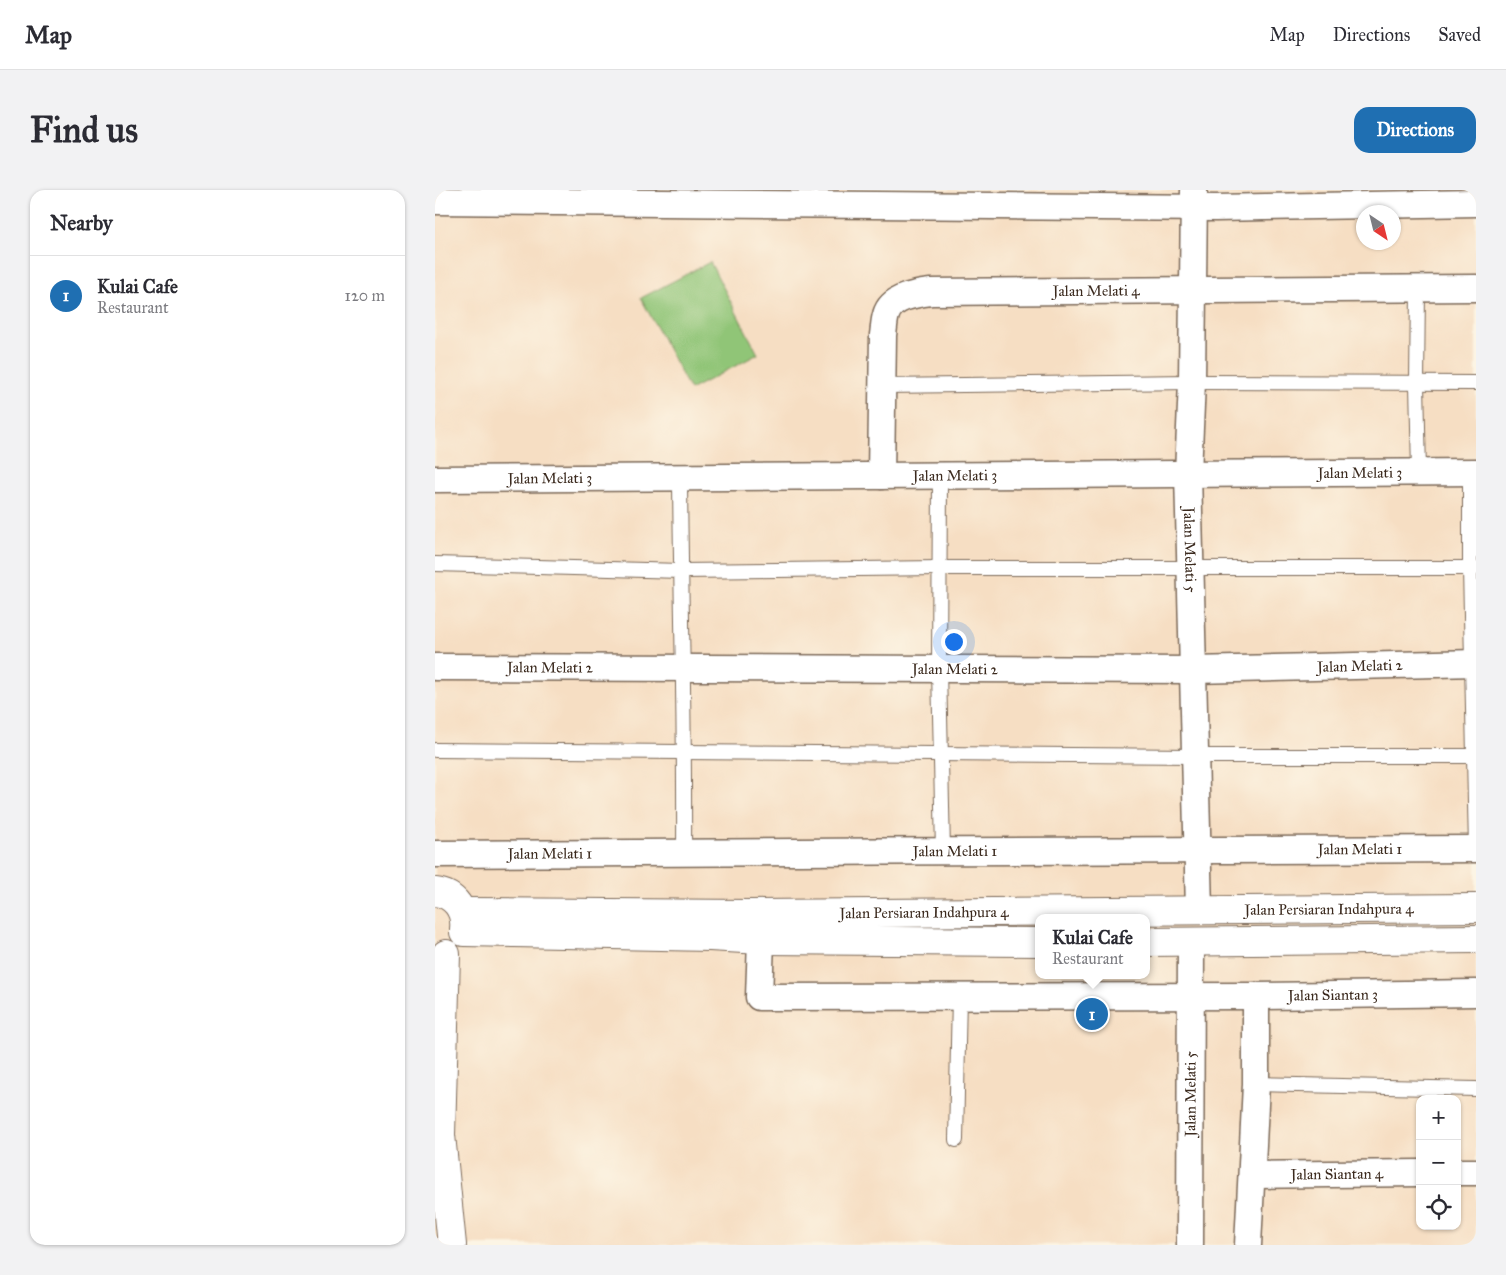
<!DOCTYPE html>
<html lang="en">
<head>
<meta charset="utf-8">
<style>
	:root { --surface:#fff; --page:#f2f2f3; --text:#2b2b33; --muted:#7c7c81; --line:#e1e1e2; --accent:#1f6fb2 }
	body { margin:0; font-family:"IM FELL Great Primer",serif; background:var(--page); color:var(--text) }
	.controls { position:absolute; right:15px; bottom:15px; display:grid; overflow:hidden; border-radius:10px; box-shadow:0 1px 4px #0004 }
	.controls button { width:45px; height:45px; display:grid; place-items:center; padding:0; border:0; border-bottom:1px solid var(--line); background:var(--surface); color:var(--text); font:25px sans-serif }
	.compass { position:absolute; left:921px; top:15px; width:45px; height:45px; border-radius:50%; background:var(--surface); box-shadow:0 1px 4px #0004; rotate:145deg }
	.you { position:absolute; left:518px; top:451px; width:18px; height:18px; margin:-12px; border:4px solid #fff; border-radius:50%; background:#1a73e8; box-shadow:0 0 0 8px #1a73e833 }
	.badge { display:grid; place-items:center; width:32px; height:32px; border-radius:50%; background:var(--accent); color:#fff; font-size:16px; font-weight:700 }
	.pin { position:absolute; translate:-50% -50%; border:2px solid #fff; box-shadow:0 1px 5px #0006 }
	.popup { position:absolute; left:600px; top:724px; width:115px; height:65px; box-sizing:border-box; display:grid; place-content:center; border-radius:10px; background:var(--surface); filter:drop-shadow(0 1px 4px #0005); font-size:16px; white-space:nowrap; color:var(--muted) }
	.popup b { font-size:19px; color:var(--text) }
	.popup::after { content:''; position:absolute; left:50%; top:100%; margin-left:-10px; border:10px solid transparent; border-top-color:var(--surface) }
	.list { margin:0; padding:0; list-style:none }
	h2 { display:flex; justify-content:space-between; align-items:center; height:65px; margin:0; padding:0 20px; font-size:21px }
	h2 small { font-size:16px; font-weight:400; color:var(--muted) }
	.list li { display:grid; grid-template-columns:32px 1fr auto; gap:15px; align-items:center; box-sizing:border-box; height:80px; padding:0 20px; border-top:1px solid var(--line) }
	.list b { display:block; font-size:19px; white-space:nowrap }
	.list p { margin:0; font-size:16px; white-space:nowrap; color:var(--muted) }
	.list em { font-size:16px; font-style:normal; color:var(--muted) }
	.icon { flex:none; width:28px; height:28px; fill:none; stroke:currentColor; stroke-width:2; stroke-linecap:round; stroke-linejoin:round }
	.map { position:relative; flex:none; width:1041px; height:1055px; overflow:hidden; border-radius:15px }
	header { display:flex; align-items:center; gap:30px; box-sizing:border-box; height:70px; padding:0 25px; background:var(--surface); border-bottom:1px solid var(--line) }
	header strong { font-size:24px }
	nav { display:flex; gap:28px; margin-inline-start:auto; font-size:18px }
	.intro { display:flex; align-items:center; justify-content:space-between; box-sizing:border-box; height:120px; padding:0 30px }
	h1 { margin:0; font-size:35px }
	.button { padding:12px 22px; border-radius:15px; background:var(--accent); color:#fff; font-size:18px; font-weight:700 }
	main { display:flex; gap:30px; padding:0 30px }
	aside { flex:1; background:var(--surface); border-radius:15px; box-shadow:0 1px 4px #0004 }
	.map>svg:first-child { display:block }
	.green { fill:#90c577; stroke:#66784a }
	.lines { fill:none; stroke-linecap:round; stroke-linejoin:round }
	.lane-casing { stroke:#7c6958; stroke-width:16 }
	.street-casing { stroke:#7c6958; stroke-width:29 }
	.secondary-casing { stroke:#7c6958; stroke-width:30 }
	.lane { stroke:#fff; stroke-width:14 }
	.street { stroke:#fff; stroke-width:26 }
	.secondary { stroke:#fff; stroke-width:28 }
	.labels { text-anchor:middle; stroke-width:4; stroke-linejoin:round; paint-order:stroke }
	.street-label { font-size:15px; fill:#3b2a1e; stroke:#fcf5e5 }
</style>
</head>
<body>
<header>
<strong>Map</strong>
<nav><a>Map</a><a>Directions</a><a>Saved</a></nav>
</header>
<div class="intro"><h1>Find us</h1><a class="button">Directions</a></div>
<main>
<aside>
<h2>Nearby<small></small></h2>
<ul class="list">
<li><span class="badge">1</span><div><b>Kulai Cafe</b><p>Restaurant</p></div><em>120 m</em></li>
</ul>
</aside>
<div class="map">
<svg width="1041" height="1055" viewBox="0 0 1041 1055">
	<rect width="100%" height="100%" fill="#fcf5e5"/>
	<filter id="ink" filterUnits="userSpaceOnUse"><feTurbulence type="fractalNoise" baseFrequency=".02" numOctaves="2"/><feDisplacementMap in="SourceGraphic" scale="10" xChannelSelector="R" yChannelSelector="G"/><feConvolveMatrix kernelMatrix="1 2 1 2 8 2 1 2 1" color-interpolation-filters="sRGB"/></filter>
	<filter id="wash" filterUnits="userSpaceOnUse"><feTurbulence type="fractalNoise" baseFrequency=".0096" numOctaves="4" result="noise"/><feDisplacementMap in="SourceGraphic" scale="20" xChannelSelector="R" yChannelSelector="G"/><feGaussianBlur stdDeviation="1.12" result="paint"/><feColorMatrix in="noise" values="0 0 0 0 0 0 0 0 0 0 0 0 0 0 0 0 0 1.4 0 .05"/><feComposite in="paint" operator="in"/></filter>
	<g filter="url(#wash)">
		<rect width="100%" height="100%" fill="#f6dec3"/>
		<!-- green -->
		<path class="green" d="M 275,72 L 323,164 L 255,200 L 206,108 Z"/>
	</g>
	<g filter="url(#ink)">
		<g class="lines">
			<!-- lane casing -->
			<g class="lane-casing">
				<g id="lane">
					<path d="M 983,99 L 982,193 L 984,282"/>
					<path d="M 448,196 L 757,192 L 1041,193"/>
					<path d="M 1035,282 L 1035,378 L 1041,659"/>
					<path d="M 505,285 L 504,479 L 508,661"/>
					<path d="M 245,288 C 246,413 250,538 249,663"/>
					<path d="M 0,374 L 246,381 L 505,378 L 1041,378"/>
					<path d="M 0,560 L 761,566 L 1041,566"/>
					<path d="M 821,894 L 1041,899"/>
					<path d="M 521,950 L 524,806"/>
				</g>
			</g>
			<!-- street casing -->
			<g class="street-casing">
				<g id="street">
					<path id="s1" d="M 759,1 L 757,192 L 753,283 L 764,720"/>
					<path d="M 0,11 L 781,18 L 1041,13"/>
					<path id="s2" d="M 446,286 L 448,145 C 449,139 449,131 451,125 C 456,107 480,104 496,102 L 1041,98"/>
					<path id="s3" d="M 0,289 L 1041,282"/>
					<path id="s4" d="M 0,477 L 759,480 L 1041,473"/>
					<path id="s5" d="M 0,664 C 347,663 694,659 1041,659"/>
					<path id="s6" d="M 326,750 L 324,807 L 821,806 L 1041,803"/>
					<path d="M 1022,982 L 1041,982"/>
					<path id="s7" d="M 818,985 L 985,983"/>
					<path id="s8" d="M 755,1055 L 756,753"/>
					<path d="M 813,1055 L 821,894 L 821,806"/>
				</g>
			</g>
			<!-- secondary casing -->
			<g class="secondary-casing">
				<g id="secondary">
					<path d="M 0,702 C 20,704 31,721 29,739"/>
					<path id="s9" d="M 28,722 L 317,724 L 1041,718"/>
					<path d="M 29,742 L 275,747 L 326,750 L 603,752"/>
					<path d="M 711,752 L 1041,749"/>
					<path d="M 11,764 L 6,945 L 17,1055"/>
				</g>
			</g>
			<!-- lane -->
			<use href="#lane" class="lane"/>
			<!-- street -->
			<use href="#street" class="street"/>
			<!-- secondary -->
			<use href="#secondary" class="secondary"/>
		</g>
	</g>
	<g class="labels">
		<!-- street labels -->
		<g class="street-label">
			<text dy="5" stroke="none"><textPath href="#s2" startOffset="380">Jalan Melati 4</textPath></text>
			<text dy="5" stroke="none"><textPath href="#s3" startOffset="925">Jalan Melati 3</textPath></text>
			<text dy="5" stroke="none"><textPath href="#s3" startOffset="520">Jalan Melati 3</textPath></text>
			<text dy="5" stroke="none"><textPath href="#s3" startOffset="115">Jalan Melati 3</textPath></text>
			<text dy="5" stroke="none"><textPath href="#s1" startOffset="359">Jalan Melati 5</textPath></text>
			<text dy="5" stroke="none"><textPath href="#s4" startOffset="925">Jalan Melati 2</textPath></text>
			<text dy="5" stroke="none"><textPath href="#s4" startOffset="115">Jalan Melati 2</textPath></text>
			<text dy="5" stroke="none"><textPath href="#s4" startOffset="520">Jalan Melati 2</textPath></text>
			<text dy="5" stroke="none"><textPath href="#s5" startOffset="925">Jalan Melati 1</textPath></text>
			<text dy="5" stroke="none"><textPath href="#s5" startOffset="520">Jalan Melati 1</textPath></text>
			<text dy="5" stroke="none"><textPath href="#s5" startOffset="115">Jalan Melati 1</textPath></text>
			<text dy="5" stroke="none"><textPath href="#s9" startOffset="866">Jalan Persiaran Indahpura 4</textPath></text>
			<text dy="5" stroke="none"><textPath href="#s9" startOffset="461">Jalan Persiaran Indahpura 4</textPath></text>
			<text dy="5" stroke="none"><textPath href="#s6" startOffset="631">Jalan Siantan 3</textPath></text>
			<text dy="5" stroke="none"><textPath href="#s8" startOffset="151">Jalan Melati 5</textPath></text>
			<text dy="5" stroke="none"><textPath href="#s7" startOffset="84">Jalan Siantan 4</textPath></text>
		</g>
	</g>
</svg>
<div class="controls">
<button>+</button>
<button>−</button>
<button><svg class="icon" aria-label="locate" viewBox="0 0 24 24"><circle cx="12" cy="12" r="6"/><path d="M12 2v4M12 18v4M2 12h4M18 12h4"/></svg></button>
</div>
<svg class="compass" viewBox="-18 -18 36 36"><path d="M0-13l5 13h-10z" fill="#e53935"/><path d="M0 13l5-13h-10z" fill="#7c7c81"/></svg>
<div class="you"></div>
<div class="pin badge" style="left:657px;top:824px">1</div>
<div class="popup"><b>Kulai Cafe</b>Restaurant</div>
</div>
</main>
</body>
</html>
